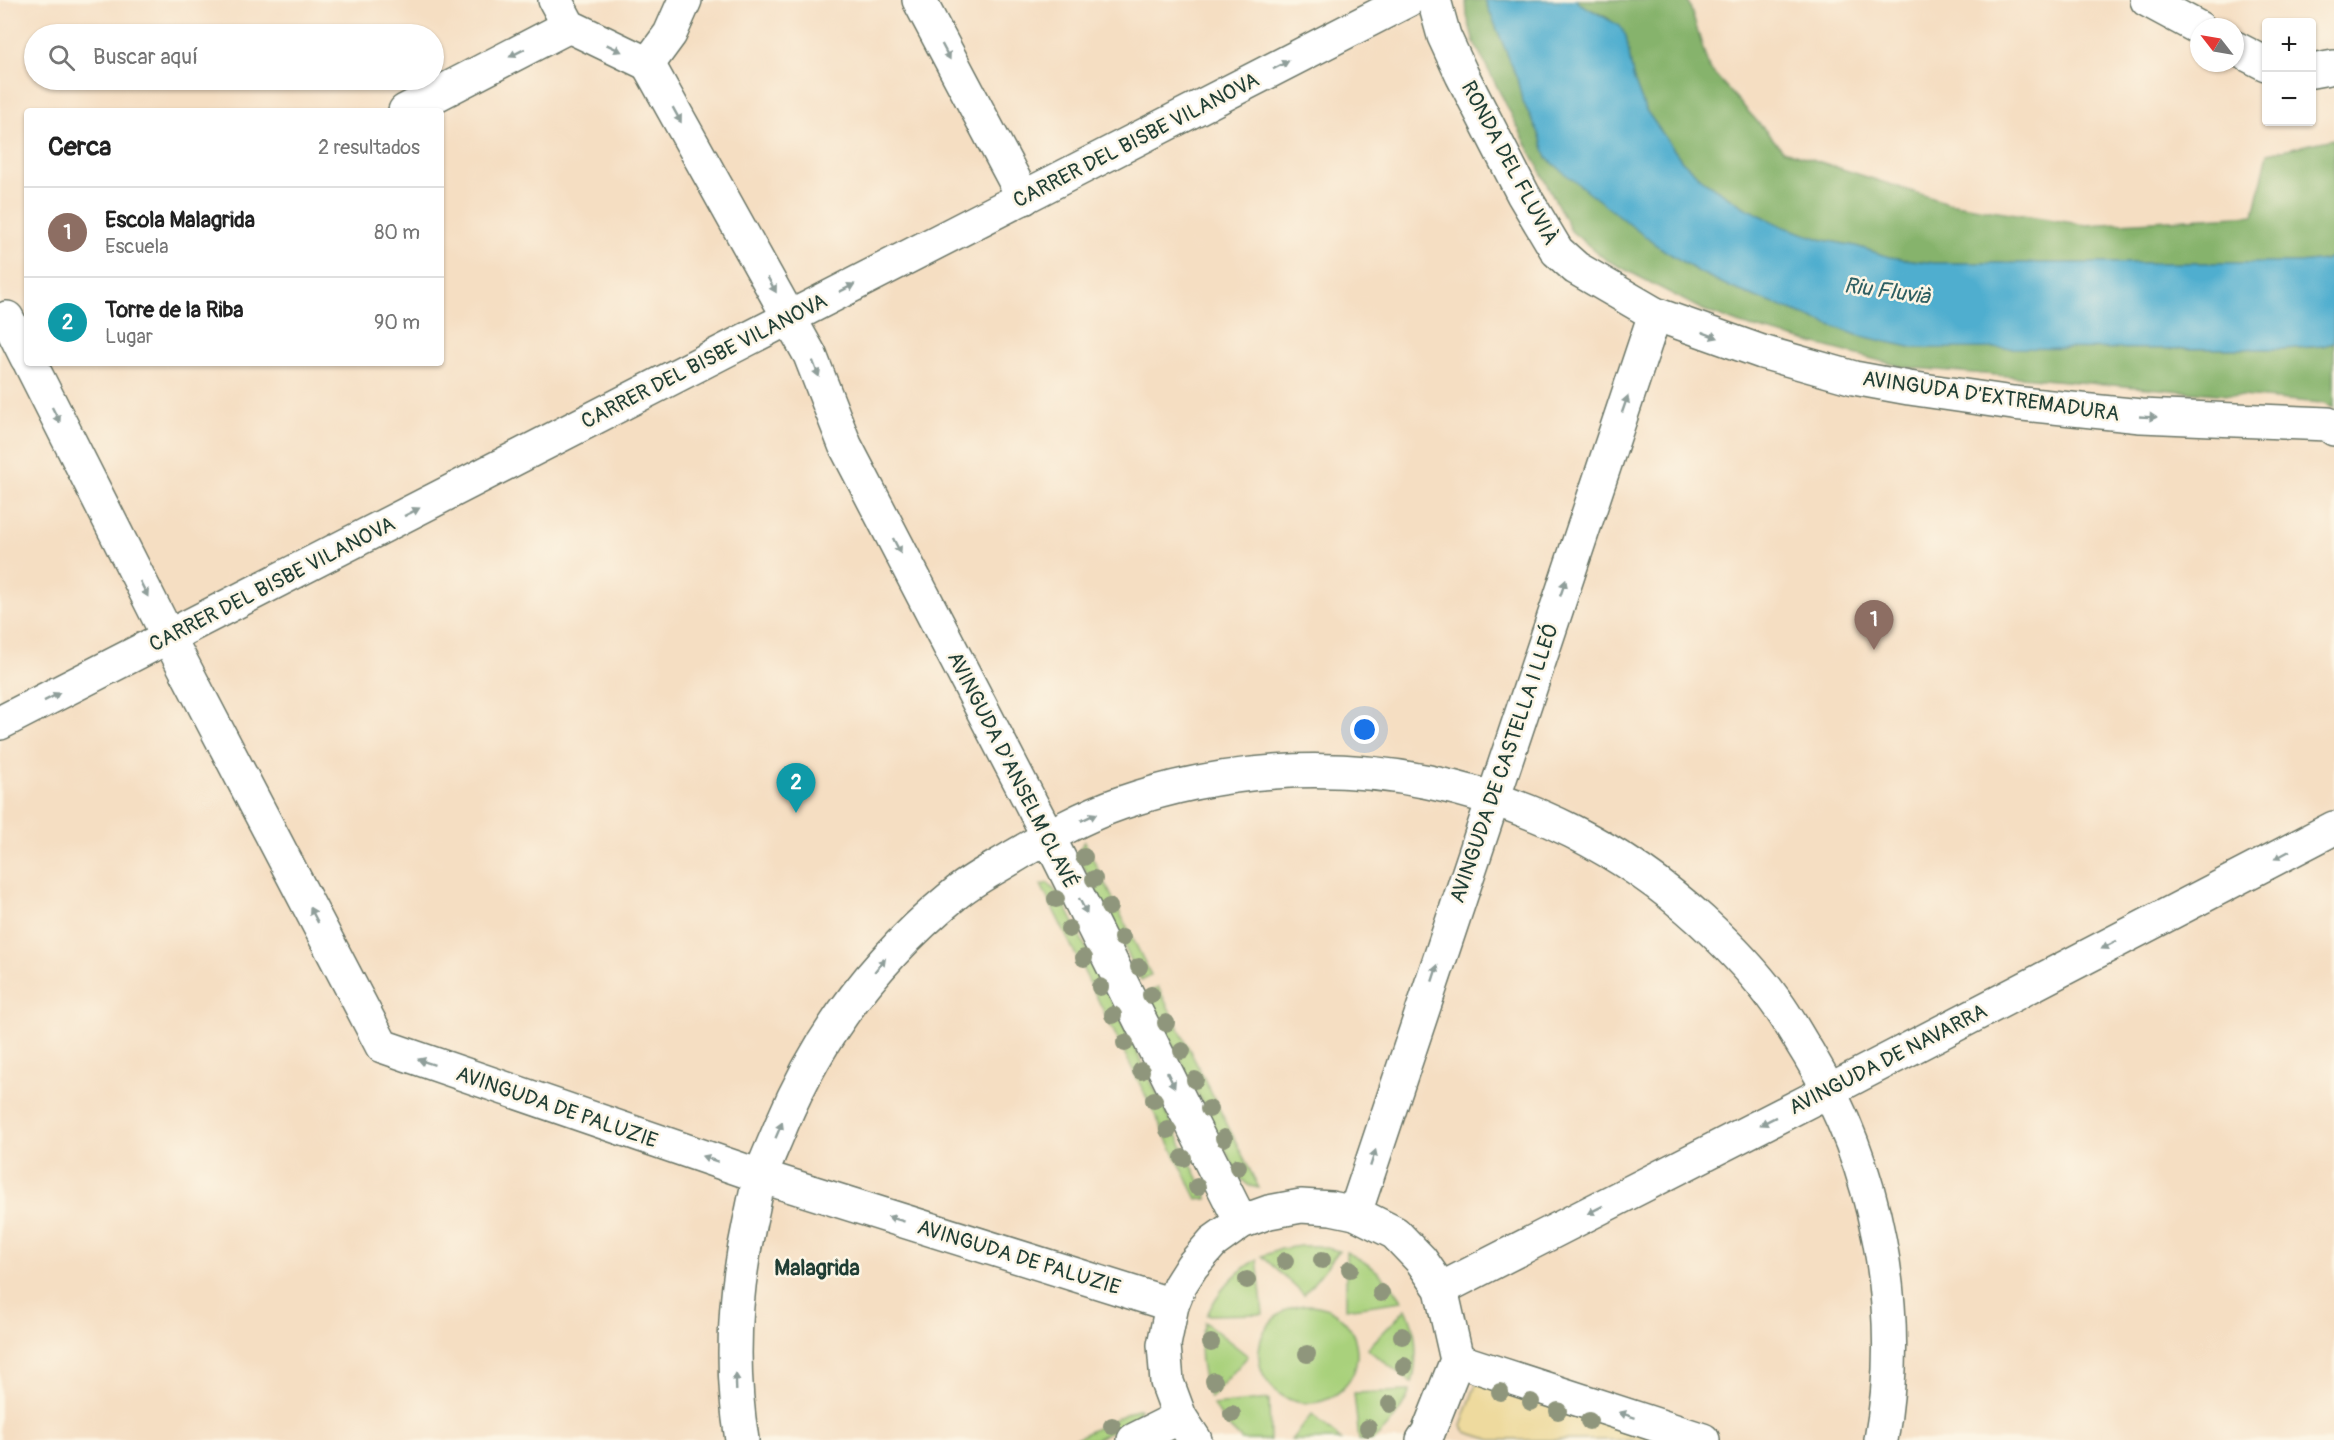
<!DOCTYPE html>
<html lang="es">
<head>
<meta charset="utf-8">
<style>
	:root { --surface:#fff; --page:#f6f6f6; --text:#222; --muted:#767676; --line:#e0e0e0; --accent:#1f6fb2 }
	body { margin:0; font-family:Pangolin,sans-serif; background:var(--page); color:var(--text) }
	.controls { position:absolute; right:18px; top:18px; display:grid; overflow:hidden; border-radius:6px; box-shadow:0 2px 4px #0004 }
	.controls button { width:54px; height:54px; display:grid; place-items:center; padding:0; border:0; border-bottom:2px solid var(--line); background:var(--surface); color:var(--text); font:30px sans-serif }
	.compass { position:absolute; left:2190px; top:18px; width:54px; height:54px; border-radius:50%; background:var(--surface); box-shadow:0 2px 4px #0004; rotate:301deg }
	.you { position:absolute; left:1365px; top:730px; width:21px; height:21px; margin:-15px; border:4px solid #fff; border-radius:50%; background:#1a73e8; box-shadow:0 0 0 9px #1a73e833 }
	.badge { display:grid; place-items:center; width:39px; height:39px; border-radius:50%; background:var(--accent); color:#fff; font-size:20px; font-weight:700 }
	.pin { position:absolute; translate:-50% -50px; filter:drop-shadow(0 2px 3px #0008) }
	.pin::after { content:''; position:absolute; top:32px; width:21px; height:18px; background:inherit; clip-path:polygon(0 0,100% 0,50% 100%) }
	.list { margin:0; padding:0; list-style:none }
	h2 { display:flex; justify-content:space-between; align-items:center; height:78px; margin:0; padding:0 24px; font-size:26px }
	h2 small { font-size:20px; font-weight:400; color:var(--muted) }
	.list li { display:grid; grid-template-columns:39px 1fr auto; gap:18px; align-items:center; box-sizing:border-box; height:90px; padding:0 24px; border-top:2px solid var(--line) }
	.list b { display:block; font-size:22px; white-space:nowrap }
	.list p { margin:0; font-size:20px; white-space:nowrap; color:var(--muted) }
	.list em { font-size:20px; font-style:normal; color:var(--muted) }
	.icon { flex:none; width:33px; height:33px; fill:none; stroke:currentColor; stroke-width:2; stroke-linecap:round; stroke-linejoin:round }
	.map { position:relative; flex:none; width:2334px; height:1440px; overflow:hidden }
	.search { position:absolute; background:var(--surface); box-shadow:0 2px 4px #0004; left:24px; top:24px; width:420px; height:66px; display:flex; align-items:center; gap:15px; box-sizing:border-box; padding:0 21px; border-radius:33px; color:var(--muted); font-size:22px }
	.panel { position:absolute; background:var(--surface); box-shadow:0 2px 4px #0004; left:24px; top:108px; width:420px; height:258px; border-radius:6px }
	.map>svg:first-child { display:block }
	.green { fill:#a9d17c; stroke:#648758; stroke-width:1.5 }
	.forest { fill:#86b36c; stroke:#527850; stroke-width:1.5 }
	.sand { fill:#eeda9e; stroke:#868c69; stroke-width:1.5 }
	.water { fill:#50aecf; stroke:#387682; stroke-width:1.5 }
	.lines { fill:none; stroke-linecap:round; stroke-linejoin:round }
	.street-casing { stroke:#6a7566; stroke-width:36 }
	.street { stroke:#fff; stroke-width:33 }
	.tree { fill:#8f967c }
	.oneway { fill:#8f9e9a }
	.labels { text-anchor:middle; stroke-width:5; stroke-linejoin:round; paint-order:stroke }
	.street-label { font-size:21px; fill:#1f3d34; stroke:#fcf5e5 }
	.water-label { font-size:22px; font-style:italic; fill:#2e5f62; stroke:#fcf5e5 }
	.neighbourhood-label { font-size:22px; font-weight:bold; fill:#1f3d34; stroke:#fcf5e5 }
</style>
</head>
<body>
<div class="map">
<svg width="2334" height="1440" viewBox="0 0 2334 1440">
	<rect width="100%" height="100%" fill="#fcf5e5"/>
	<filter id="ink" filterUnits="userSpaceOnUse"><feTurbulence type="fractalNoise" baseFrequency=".0167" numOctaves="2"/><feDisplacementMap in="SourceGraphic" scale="12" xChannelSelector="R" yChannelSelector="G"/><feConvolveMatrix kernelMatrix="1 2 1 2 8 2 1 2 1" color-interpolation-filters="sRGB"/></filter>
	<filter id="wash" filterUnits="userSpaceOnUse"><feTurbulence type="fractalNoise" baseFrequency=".008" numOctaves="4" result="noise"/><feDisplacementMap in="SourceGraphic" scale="24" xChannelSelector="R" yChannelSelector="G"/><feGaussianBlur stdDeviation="1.35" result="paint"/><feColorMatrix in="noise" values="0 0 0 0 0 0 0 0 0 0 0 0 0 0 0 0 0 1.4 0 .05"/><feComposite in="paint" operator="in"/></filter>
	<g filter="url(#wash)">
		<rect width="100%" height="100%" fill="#f5dec2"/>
		<!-- green -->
		<g class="green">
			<path d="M 1084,841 L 1151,975 L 1141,980 L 1081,861 L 1079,851 Z"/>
			<path d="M 1048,883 L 1058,894 L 1067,909 L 1208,1199 L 1197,1199 L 1041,885 Z"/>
			<path d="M 1158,987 L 1259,1188 L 1248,1185 L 1239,1177 L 1147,993 Z"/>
			<path d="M 1300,1246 L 1318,1246 L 1339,1251 L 1304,1295 L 1262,1256 L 1281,1249 Z"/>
			<path d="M 1346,1252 C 1371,1264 1388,1278 1403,1301 L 1346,1309 Z"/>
			<path d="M 1257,1259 L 1263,1314 L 1207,1315 C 1218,1291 1234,1273 1257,1259 Z"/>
			<circle cx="1308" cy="1354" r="49"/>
			<path d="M 1406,1309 C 1418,1332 1418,1358 1412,1383 L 1367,1349 Z"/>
			<path d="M 1205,1322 L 1248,1356 L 1210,1398 C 1201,1373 1196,1348 1205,1322 Z"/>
			<path d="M 1410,1391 C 1402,1411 1390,1426 1373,1440 L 1359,1440 L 1354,1393 Z"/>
			<path d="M 1269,1399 L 1270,1440 L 1242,1440 L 1228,1426 L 1213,1405 Z"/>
			<path d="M 1136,1409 L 1140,1409 L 1135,1419 L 1094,1440 L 1072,1440 Z"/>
			<path d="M 1312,1414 L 1341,1440 L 1291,1440 Z"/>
		</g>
		<!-- forest -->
		<g class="forest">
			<path d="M 1466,0 L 1485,0 L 1517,78 L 1522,100 L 1539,133 L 1547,158 L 1656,245 L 1697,271 L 1732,288 L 1857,335 L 1914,348 L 2283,349 L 2322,346 L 2334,343 L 2334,408 L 2322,403 L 1903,367 L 1740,324 L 1701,309 L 1605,259 L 1571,231 L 1474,42 L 1467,16 Z"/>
			<path d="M 1578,0 L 1688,0 L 1709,68 L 1783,150 L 1948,203 L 2086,225 L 2254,215 L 2268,153 L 2334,139 L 2334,256 L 2324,260 L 2300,263 L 1934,263 L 1889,257 L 1856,246 L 1823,240 L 1784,227 L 1744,207 L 1705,182 L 1682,161 L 1645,109 L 1633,77 L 1626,36 L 1608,18 L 1576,2 Z"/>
		</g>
		<!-- sand -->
		<path class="sand" d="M 1478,1382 L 1668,1440 L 1491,1440 L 1466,1432 L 1461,1426 L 1476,1384 Z"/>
		<!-- water -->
		<path class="water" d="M 1485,0 L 1578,0 L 1577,2 L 1620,26 L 1626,36 L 1633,77 L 1645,109 L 1682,161 L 1705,182 L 1744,207 L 1784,227 L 1823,240 L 1856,246 L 1889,257 L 1934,263 L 2300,263 L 2324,260 L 2334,256 L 2334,343 L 2322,346 L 2283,349 L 1914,348 L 1857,335 L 1732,288 L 1697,271 L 1656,245 L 1568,176 L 1547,158 L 1539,133 L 1522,100 L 1517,78 Z"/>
	</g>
	<g filter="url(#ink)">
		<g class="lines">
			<!-- street casing -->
			<g class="street-casing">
				<g id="street">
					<path d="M 555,0 L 569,26 L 648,64"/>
					<path d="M 919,0 L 1024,198"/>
					<path d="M 1434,0 L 1444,36 L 1462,75 L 1523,194 L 1557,251 L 1576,268 L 1655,314 L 1762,352 L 1854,378 L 1909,388 L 2013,403 L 2141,416 L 2328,424 L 2334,429"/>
					<path d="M 2147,0 L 2199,28"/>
					<path d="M 2235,48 L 2266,64"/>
					<path d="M 648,64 L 810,355 L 845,445 L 1048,836 L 1241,1222"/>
					<path d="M 648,64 L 670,34 L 685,0"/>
					<path d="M 2312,71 L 2334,67"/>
					<path d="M 405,111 L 569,26"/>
					<path d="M 7,318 L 27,358"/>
					<path d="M 30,363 L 169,638 L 382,1046 L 760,1176 L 1172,1305"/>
					<path d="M 0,723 L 1408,0"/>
					<path d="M 1355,1213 L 1655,314"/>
					<path d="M 1441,1289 L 1830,1090 L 2334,828"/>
					<path d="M 1457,1360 L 1703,1440"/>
					<path d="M 742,1440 C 730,1366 734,1293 750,1221 C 754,1205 756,1187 762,1172 C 768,1156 775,1141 781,1126 C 819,1034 877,958 954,895 C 971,880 994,869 1013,857 C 1047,837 1083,816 1121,803 C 1322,734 1544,776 1702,921 C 1728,945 1755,972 1776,1002 C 1788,1018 1797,1036 1808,1053 C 1877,1167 1905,1309 1881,1440"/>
					<path d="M 1134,1440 L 1180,1417"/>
					<path d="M 1195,1440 L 1180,1417 L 1167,1382 L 1164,1345 L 1172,1305 L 1180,1285 L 1192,1266 L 1213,1242 L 1241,1222 L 1269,1212 L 1301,1206 L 1331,1208 L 1355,1213 L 1395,1233 L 1421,1260 L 1441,1289 L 1457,1360 L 1428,1433 L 1423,1440"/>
				</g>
			</g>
			<!-- street -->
			<use href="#street" class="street"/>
		</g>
		<!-- trees -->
		<g class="tree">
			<circle cx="1084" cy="857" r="9"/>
			<circle cx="1094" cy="879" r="9"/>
			<circle cx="1056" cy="899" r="9"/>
			<circle cx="1109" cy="907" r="9"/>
			<circle cx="1069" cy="929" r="9"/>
			<circle cx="1122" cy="938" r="9"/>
			<circle cx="1084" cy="958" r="9"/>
			<circle cx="1139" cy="967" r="9"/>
			<circle cx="1100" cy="987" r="9"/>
			<circle cx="1151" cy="995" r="9"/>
			<circle cx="1113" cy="1015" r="9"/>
			<circle cx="1166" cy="1023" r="9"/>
			<circle cx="1125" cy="1043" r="9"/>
			<circle cx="1182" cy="1051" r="9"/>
			<circle cx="1141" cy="1071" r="9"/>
			<circle cx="1195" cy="1080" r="9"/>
			<circle cx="1154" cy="1100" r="9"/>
			<circle cx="1209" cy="1109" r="9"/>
			<circle cx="1168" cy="1130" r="9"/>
			<circle cx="1224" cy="1138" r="9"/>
			<circle cx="1183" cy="1158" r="9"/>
			<circle cx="1238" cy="1167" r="9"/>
			<circle cx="1197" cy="1187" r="9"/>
			<circle cx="1322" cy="1260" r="9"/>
			<circle cx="1285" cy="1261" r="9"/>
			<circle cx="1350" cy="1269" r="9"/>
			<circle cx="1247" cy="1280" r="9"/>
			<circle cx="1381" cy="1293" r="9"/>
			<circle cx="1402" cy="1336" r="9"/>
			<circle cx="1211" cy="1343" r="9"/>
			<circle cx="1307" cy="1354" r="9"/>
			<circle cx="1404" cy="1366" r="9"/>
			<circle cx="1214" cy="1381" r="9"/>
			<circle cx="1500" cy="1392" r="9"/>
			<circle cx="1531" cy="1402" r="9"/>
			<circle cx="1390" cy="1404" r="9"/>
			<circle cx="1558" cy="1411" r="9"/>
			<circle cx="1232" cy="1414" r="9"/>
			<circle cx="1589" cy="1421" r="9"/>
			<circle cx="1112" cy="1426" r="9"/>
			<circle cx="1368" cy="1428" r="9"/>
		</g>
		<!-- one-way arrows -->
		<defs><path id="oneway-solid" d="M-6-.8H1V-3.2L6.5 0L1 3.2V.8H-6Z" transform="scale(1.5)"/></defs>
		<g class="oneway">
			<use href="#oneway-solid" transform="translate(614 48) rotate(26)"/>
			<use href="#oneway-solid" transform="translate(946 52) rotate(62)"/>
			<use href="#oneway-solid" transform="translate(517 53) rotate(153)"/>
			<use href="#oneway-solid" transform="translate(1281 65) rotate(-27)"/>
			<use href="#oneway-solid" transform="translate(677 115) rotate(61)"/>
			<use href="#oneway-solid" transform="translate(772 285) rotate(61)"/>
			<use href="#oneway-solid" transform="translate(847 288) rotate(-27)"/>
			<use href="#oneway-solid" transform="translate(1710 335) rotate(20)"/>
			<use href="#oneway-solid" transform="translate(816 369) rotate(69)"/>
			<use href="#oneway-solid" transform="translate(1625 404) rotate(-71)"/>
			<use href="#oneway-solid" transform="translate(56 415) rotate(63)"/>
			<use href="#oneway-solid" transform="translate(2148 417) rotate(3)"/>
			<use href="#oneway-solid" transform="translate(412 512) rotate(-27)"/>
			<use href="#oneway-solid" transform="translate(897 546) rotate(63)"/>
			<use href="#oneway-solid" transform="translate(1563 588) rotate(-71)"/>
			<use href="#oneway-solid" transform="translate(144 589) rotate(63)"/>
			<use href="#oneway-solid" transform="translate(52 697) rotate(-27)"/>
			<use href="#oneway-solid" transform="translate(1089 817) rotate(-25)"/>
			<use href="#oneway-solid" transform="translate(2282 855) rotate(152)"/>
			<use href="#oneway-solid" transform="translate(1083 906) rotate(63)"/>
			<use href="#oneway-solid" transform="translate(314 915) rotate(-118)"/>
			<use href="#oneway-solid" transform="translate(2109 945) rotate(153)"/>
			<use href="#oneway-solid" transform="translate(880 965) rotate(-51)"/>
			<use href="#oneway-solid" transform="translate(1435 973) rotate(-72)"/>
			<use href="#oneway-solid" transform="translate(426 1062) rotate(-161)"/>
			<use href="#oneway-solid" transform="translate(1171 1080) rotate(64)"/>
			<use href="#oneway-solid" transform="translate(1768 1121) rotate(153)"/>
			<use href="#oneway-solid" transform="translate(779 1130) rotate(-67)"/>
			<use href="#oneway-solid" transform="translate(1373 1158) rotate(-72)"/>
			<use href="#oneway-solid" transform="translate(710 1159) rotate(-161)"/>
			<use href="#oneway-solid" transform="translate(1595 1210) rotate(153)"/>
			<use href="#oneway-solid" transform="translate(896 1219) rotate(-163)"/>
			<use href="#oneway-solid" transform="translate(736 1382) rotate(-92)"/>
			<use href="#oneway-solid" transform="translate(1627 1415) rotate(-162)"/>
		</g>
	</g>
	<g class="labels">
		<!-- street labels -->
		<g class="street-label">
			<text transform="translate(1136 140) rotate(-27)" y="7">CARRER DEL BISBE VILANOVA</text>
			<text transform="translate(1510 163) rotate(62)" y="7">RONDA DEL FLUVIÀ</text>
			<text transform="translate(704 361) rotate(-27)" y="7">CARRER DEL BISBE VILANOVA</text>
			<text transform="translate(1991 396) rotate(8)" y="7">AVINGUDA D'EXTREMADURA</text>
			<text transform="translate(272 584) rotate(-27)" y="7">CARRER DEL BISBE VILANOVA</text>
			<text transform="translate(1504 763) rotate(-71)" y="7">AVINGUDA DE CASTELLA I LLEÓ</text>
			<text transform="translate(1013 770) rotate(63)" y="7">AVINGUDA D'ANSELM CLAVÉ</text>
			<text transform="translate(1888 1059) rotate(-27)" y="7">AVINGUDA DE NAVARRA</text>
			<text transform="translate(557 1107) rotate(19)" y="7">AVINGUDA DE PALUZIE</text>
			<text transform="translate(1019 1257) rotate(17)" y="7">AVINGUDA DE PALUZIE</text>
		</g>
		<!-- water labels -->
		<g class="water-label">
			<text transform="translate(1887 290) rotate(8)" y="8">Riu Fluvià</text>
		</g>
		<!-- neighbourhood labels -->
		<g class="neighbourhood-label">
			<text x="817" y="1275">Malagrida</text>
		</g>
	</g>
</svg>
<div class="controls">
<button>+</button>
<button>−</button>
</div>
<svg class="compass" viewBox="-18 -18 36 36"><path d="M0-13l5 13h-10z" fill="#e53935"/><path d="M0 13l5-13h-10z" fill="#767676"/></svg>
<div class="you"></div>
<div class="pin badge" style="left:1874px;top:650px;background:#8d6e63">1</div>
<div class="pin badge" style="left:796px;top:813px;background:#0f9aa8">2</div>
<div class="search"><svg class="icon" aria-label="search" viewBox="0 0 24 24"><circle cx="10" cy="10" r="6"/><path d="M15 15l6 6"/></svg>Buscar aquí</div>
<section class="panel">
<h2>Cerca<small>2 resultados</small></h2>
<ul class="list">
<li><span class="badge" style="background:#8d6e63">1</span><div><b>Escola Malagrida</b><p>Escuela</p></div><em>80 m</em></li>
<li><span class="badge" style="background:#0f9aa8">2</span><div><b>Torre de la Riba</b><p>Lugar</p></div><em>90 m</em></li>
</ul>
</section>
</div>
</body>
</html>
